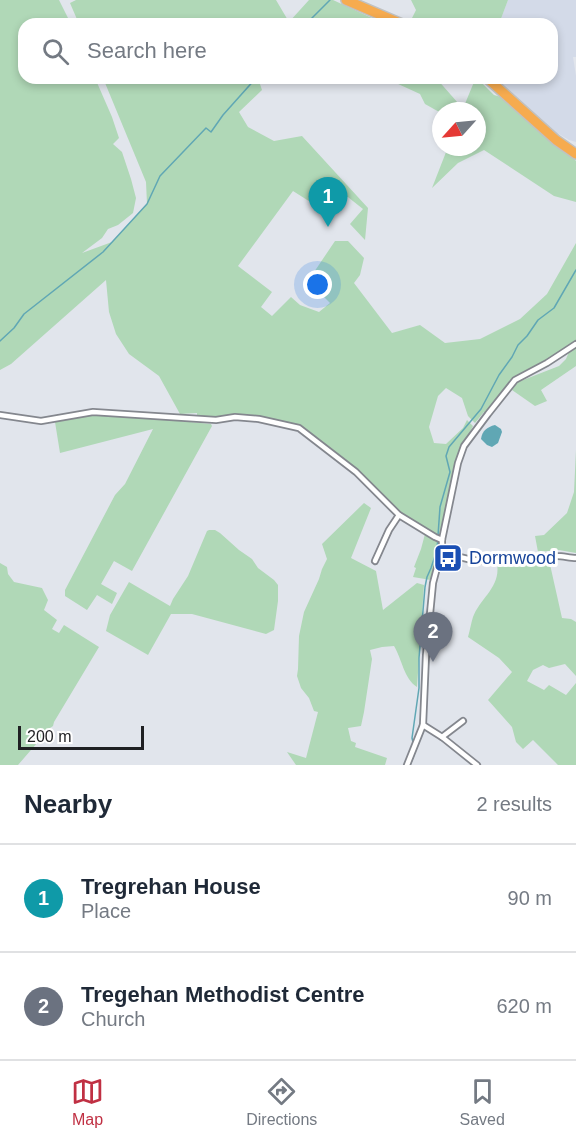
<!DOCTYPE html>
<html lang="en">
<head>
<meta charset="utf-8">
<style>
	:root { --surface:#fff; --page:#f6f6f7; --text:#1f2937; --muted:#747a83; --line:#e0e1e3; --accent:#c03043 }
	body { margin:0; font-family:Helvetica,sans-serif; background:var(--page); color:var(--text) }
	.compass { position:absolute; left:432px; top:102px; width:54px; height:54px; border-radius:50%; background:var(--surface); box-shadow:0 3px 9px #0003; rotate:243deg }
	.scale { position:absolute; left:18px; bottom:15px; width:126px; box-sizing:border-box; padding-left:6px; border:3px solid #1f2023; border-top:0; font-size:16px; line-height:21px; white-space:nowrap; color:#1f2023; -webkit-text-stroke:4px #fff; paint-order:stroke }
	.you { position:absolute; left:318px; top:285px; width:21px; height:21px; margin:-15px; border:4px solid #fff; border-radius:50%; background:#1a73e8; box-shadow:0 0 0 9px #1a73e833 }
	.badge { display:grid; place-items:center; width:39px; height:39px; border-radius:50%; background:var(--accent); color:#fff; font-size:20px; font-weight:700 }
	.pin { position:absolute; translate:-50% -50px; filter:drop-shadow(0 2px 3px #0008) }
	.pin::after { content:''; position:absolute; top:32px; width:21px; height:18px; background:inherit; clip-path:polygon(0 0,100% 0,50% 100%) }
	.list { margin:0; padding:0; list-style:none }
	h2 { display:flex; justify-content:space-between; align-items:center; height:78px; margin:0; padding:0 24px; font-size:26px }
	h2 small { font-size:20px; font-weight:400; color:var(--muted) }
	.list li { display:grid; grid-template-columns:39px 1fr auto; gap:18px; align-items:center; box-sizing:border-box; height:108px; padding:0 24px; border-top:2px solid var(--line) }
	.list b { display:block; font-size:22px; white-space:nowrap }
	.list p { margin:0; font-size:20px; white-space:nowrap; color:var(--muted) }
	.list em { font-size:20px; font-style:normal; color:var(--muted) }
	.icon { flex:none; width:33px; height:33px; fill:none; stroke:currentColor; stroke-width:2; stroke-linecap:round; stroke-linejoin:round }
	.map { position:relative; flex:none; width:576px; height:765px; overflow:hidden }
	.search { position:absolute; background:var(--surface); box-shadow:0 3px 9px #0003; left:18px; right:18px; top:18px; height:66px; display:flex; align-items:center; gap:15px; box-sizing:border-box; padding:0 21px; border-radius:18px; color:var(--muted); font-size:22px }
	.sheet { height:294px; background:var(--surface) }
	nav { display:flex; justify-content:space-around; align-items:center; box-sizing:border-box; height:84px; border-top:2px solid var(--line); background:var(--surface); font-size:16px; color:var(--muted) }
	nav a { display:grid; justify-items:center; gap:3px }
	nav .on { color:var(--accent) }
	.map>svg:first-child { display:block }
	.built { fill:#d3dae8 }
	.green { fill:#b0d8b7 }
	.water { fill:#60a7b4 }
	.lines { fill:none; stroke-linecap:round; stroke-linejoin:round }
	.stream { stroke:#60a7b4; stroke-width:1.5 }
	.street-casing { stroke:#84878e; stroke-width:8 }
	.highway-casing { stroke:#c0c1c1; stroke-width:12 }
	.street { stroke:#fff; stroke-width:4.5 }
	.highway { stroke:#f6ab4f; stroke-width:9 }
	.labels { text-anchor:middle; stroke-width:6; stroke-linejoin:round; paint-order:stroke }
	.transit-label { font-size:18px; fill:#164399; stroke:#fff; text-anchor:start }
</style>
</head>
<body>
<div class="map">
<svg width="576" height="765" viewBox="0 0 576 765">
	<rect width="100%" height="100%" fill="#e1e5ec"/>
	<!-- built -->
	<path class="built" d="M 508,0 L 576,0 L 576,57 L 573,57 L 576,76 L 576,142 L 569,140 L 547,127 L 493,78 L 552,78 L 552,24 L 499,24 Z"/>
	<!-- green -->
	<g class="green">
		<path d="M 0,0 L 59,0 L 71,24 L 24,24 L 24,78 L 95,78 L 112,117 L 119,138 L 113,144 L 122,152 L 131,179 L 136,198 L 133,213 L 118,225 L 108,229 L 102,238 L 82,253 L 112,242 L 147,204 L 146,182 L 103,78 L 261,78 L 259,81 L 262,90 L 239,112 L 248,127 L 274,141 L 302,136 L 368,208 L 365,240 L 350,224 L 363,209 L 339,190 L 323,210 L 293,191 L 238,266 L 272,292 L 261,307 L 272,316 L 291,297 L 300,305 L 319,312 L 330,303 L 308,281 L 335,241 L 348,241 L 364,258 L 360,275 L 354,283 L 392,333 L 420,325 L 445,343 L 480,339 L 520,319 L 547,294 L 576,243 L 576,344 L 515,380 L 488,414 L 484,412 L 475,423 L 468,416 L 462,398 L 446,388 L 438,396 L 429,427 L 434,443 L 446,444 L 463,428 L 467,420 L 473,426 L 463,446 L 440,537 L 403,514 L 356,472 L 299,427 L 253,415 L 241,414 L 222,417 L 197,416 L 197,413 L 180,414 L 159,376 L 129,354 L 116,334 L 109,312 L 106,280 L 11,364 L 0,370 Z"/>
		<path d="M 76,0 L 276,0 L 289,22 L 309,0 L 333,0 L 385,24 L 79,24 L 70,3 Z"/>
		<path d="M 411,0 L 508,0 L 499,24 L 413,24 L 410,22 L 416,10 Z"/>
		<path d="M 385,78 L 436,78 L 458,103 L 455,111 L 441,111 L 441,113 L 425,104 L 420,94 Z"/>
		<path d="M 479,80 L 494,95 L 501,97 L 550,140 L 570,154 L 576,161 L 576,202 L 554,196 L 484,150 L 458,163 L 432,188 L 448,147 L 477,147 L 477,111 L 462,111 L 474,82 Z"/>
		<path d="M 576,347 L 576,366 L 541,390 L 547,401 L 535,406 L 512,390 L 518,382 L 559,366 L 566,359 L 569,352 Z"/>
		<path d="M 93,414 L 159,419 L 211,424 L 212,426 L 132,571 L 114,561 L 101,584 L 117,593 L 112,604 L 97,595 L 87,610 L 65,596 L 65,590 L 115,495 L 125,484 L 153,429 L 60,453 L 55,422 Z"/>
		<path d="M 576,450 L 576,553 L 559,550 L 538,552 L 535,536 L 544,535 L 567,513 L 574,492 Z"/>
		<path d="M 364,503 L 371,508 L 351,558 L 376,571 L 383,610 L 417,583 L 424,585 L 417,687 C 404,679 402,659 394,646 L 382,647 L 370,650 L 372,659 L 364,712 L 361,726 L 348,728 L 351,741 L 356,743 L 355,747 L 387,758 L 385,765 L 296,765 L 287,752 L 306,758 L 318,712 L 314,711 L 309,698 L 301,688 L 297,676 L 298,669 L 299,636 L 304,612 L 319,579 L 322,569 L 327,559 L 322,544 Z"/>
		<path d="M 209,530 L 215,530 L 220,533 L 239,550 L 252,559 L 258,568 L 274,580 L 278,585 L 278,601 L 274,630 L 266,634 L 192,614 L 171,614 L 148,655 L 106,631 L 110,615 L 129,582 L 170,606 L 173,599 L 188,576 L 207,531 Z"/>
		<path d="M 425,534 L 439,542 C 441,554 434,567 431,580 L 413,577 L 416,568 L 414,567 L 421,549 Z"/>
		<path d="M 549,560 L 562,618 L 571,619 L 576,622 L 576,676 L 565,664 L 549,668 L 543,665 L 533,670 L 527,681 L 544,690 L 549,685 L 566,695 L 576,683 L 576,765 L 558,765 L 533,740 L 523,749 L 516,742 L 512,727 L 488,700 L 512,672 L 499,658 L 468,637 C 470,630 471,623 473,617 C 480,598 501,587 497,564 Z"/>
		<path d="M 0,563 L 7,567 L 8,574 L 14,582 L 42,588 L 48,600 L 44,610 L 57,620 L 52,629 L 59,633 L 64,625 L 99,647 L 54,722 L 53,726 L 50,728 L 18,765 L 0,765 Z"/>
	</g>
	<!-- water -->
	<path class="water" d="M 495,425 L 501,429 L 502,432 L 498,443 L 492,447 L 487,445 L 481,439 C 482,431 487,427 495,425 Z"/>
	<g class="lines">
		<!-- stream -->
		<g class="stream">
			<path d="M 306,24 L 330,0"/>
			<path d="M 0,341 L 14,328 L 24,314 L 103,252 L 147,204 L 160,176 L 206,128 L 211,132 L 223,115 L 256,78"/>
			<path d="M 413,742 L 412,738 L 419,688 L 419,658 L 425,587 L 427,577 L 431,568 L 437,550 L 440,507 L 450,472 L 446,456 L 449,447 L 481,409 L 499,375 L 512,357 L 518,345 L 527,336 L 538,320 L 554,308 L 576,270"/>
			<path d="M 410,765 L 414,755"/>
		</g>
		<!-- street casing -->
		<g class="street-casing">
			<g id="street">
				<path d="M 0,415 L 41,421 L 93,412 L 216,420 L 235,417 L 259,419 L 299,428 L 356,472 L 399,515 L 435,537 L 442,540"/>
				<path d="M 442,549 C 480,572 517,555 557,556 C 563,556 570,558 576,558"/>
				<path d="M 375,561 L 389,530 L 399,515"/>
				<path d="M 423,725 L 442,737 L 477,765"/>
				<path d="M 442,737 L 463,721"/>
				<path d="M 407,765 L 423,725 L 426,655 L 433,583 L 442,549 L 442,540 L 458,463 L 464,446 L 488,414 L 515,380 L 547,363 L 576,344"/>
			</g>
		</g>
		<!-- highway casing -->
		<g class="highway-casing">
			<g id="highway">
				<path d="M 346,0 L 402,24"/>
				<path d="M 487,78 L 556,140 L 576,154"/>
			</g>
		</g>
		<!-- street -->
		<use href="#street" class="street"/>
		<!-- highway -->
		<use href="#highway" class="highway"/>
	</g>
	<!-- icons -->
	<defs>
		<g id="bus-square" transform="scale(1.5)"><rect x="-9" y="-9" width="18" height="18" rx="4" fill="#1a4fb4" stroke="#fff"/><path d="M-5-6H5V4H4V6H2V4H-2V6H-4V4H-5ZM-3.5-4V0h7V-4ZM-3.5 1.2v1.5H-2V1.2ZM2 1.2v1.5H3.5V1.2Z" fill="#fff"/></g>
	</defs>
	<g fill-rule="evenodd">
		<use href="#bus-square" x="448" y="558"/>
	</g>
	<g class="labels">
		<!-- transit labels -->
		<g class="transit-label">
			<text x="469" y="564">Dormwood</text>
		</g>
	</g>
</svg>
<svg class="compass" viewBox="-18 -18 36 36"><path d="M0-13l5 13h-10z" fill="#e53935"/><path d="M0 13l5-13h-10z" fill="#747a83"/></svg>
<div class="scale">200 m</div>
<div class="you"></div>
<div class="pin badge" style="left:328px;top:227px;background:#0f9aa8">1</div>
<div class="pin badge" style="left:433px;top:662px;background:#6b7280">2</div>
<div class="search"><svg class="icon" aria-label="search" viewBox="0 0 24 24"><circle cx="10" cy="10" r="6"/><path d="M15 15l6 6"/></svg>Search here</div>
</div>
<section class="sheet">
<h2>Nearby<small>2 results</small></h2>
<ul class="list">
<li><span class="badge" style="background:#0f9aa8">1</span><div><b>Tregrehan House</b><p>Place</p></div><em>90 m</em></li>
<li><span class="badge" style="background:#6b7280">2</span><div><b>Tregehan Methodist Centre</b><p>Church</p></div><em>620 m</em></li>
</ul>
</section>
<nav>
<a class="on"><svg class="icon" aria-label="map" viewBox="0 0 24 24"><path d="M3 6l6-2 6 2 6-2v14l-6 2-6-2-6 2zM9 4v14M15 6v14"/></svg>Map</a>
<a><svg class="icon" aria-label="directions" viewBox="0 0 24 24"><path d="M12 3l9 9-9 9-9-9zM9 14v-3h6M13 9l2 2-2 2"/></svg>Directions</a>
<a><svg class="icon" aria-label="saved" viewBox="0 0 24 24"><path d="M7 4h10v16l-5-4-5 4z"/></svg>Saved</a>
</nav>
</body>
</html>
